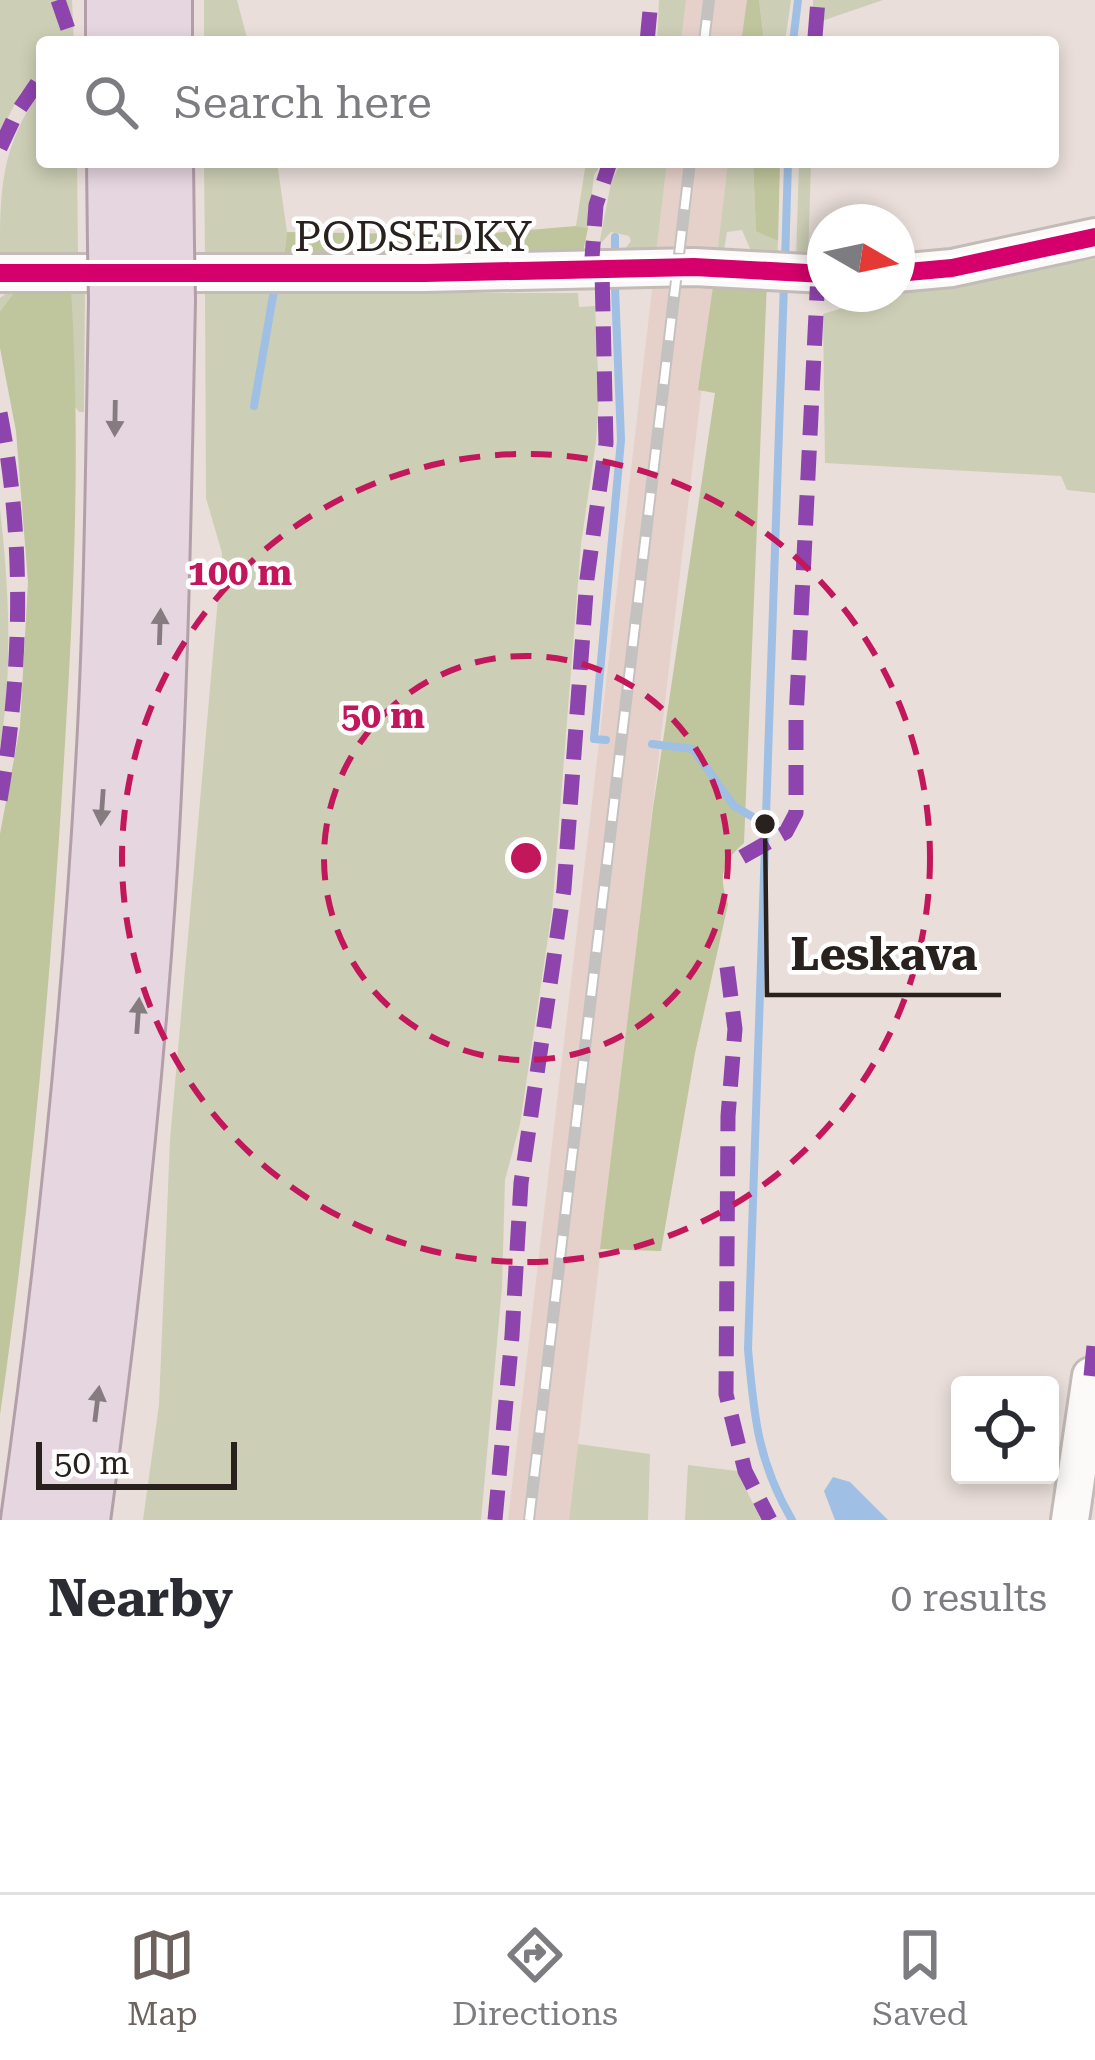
<!DOCTYPE html>
<html lang="en">
<head>
<meta charset="utf-8">
<style>
	:root { --surface:#fff; --page:#f7f7f7; --text:#2b2b33; --muted:#7c7c81; --line:#e1e1e2; --accent:#6c635f }
	body { margin:0; font-family:"Roboto Serif",serif; background:var(--page); color:var(--text) }
	.controls { position:absolute; right:36px; bottom:36px; display:grid; overflow:hidden; border-radius:12px; box-shadow:0 6px 18px #0003 }
	.controls button { width:108px; height:108px; display:grid; place-items:center; padding:0; border:0; border-bottom:3px solid var(--line); background:var(--surface); color:var(--text); font:60px sans-serif }
	.compass { position:absolute; left:807px; top:204px; width:108px; height:108px; border-radius:50%; background:var(--surface); box-shadow:0 6px 18px #0003; rotate:99deg }
	.scale { position:absolute; left:36px; bottom:30px; width:201px; box-sizing:border-box; padding-left:12px; border:6px solid #28211e; border-top:0; font-size:33px; line-height:42px; white-space:nowrap; color:#28211e; -webkit-text-stroke:9px #fff; paint-order:stroke }
	.list { margin:0; padding:0; list-style:none }
	h2 { display:flex; justify-content:space-between; align-items:center; height:156px; margin:0; padding:0 48px; font-size:51px }
	h2 small { font-size:39px; font-weight:400; color:var(--muted) }
	.icon { flex:none; width:66px; height:66px; fill:none; stroke:currentColor; stroke-width:2; stroke-linecap:round; stroke-linejoin:round }
	.map { position:relative; flex:none; width:1095px; height:1520px; overflow:hidden }
	.search { position:absolute; background:var(--surface); box-shadow:0 6px 18px #0003; left:36px; right:36px; top:36px; height:132px; display:flex; align-items:center; gap:30px; box-sizing:border-box; padding:0 42px; border-radius:12px; color:var(--muted); font-size:45px }
	.sheet { height:372px; background:var(--surface) }
	nav { display:flex; justify-content:space-around; align-items:center; box-sizing:border-box; height:168px; border-top:3px solid var(--line); background:var(--surface); font-size:33px; color:var(--muted) }
	nav a { display:grid; justify-items:center; gap:6px }
	nav .on { color:var(--accent) }
	.map>svg:first-child { display:block }
	.built { fill:#e5d1c9 }
	.green { fill:#cccfb5 }
	.forest { fill:#bfc59c }
	.water { fill:#9fbfe4 }
	.lines { fill:none; stroke-linecap:round; stroke-linejoin:round }
	.stream { stroke:#9fbfe4; stroke-width:8 }
	.minor-casing { stroke:#c3bbb7; stroke-width:42 }
	.highway-casing { stroke:#b39fa9; stroke-width:60 }
	.minor { stroke:#fcfaf9; stroke-width:36 }
	.highway { stroke:#e5d6e0; stroke-width:54 }
	.rail-casing { stroke:#c4c2c0; stroke-width:12 }
	.rail { stroke:#fff; stroke-width:8; stroke-dasharray:22; stroke-linecap:butt }
	.highway-bridge-casing { stroke:#b39fa9; stroke-width:60; stroke-linecap:butt }
	.highway-bridge { stroke:#e5d6e0; stroke-width:54 }
	.quiet { stroke:#8e44ad; stroke-width:15; stroke-dasharray:30 15; stroke-linecap:butt }
	.cycleway-casing { stroke:#fff; stroke-width:26 }
	.cycleway { stroke:#d6006c; stroke-width:18 }
	.oneway { fill:#867c7f }
	.ring { fill:none; stroke:#c2185b; stroke-width:6; stroke-dasharray:21 15 }
	.labels { text-anchor:middle; stroke-width:9; stroke-linejoin:round; paint-order:stroke }
	.street-label { font-size:42px; fill:#28211e; stroke:#fff }
	.centre { fill:#c2185b; stroke:#fff; stroke-width:6 }
	.ring-label { font-size:36px; text-anchor:middle; font-weight:bold; fill:#c2185b; stroke:#fff; stroke-width:9; stroke-linejoin:round; paint-order:stroke }
	.leader { fill:none; stroke:#28211e; stroke-width:4.5 }
	.callout-dot { fill:#28211e; stroke:#fff; stroke-width:4.5 }
	.callout-label { font-size:45px; text-anchor:middle; font-weight:bold; fill:#28211e; stroke:#fff; stroke-width:9; stroke-linejoin:round; paint-order:stroke }
</style>
</head>
<body>
<div class="map">
<svg width="1095" height="1520" viewBox="0 0 1095 1520">
	<rect width="100%" height="100%" fill="#e9ded9"/>
	<!-- built -->
	<g class="built">
		<path d="M 686,0 L 747,0 L 742,42 L 681,42 Z"/>
		<path d="M 667,162 L 728,162 L 659,754 L 569,1520 L 508,1520 Z"/>
	</g>
	<!-- green -->
	<g class="green">
		<path d="M 0,0 L 72,0 L 74,42 L 42,42 L 42,162 L 77,162 L 78,252 L 85,252 L 85,261 L 0,260 C 0,192 0,149 39,93 L 21,92 L 0,133 Z"/>
		<path d="M 204,0 L 237,0 L 248,42 L 204,42 Z"/>
		<path d="M 659,0 L 686,0 L 681,42 L 657,42 Z"/>
		<path d="M 759,0 L 791,0 L 785,42 L 742,42 L 742,36 L 764,39 Z"/>
		<path d="M 813,0 L 883,0 L 813,24 Z"/>
		<path d="M 204,162 L 277,162 L 287,232 L 284,257 L 205,256 Z"/>
		<path d="M 586,162 L 602,162 L 594,175 L 588,228 L 576,226 Z"/>
		<path d="M 621,162 L 667,162 L 656,255 L 621,254 L 631,241 L 629,236 L 611,232 L 599,245 L 611,183 Z"/>
		<path d="M 728,162 L 753,162 L 756,230 L 778,241 L 777,259 L 754,258 L 742,230 L 727,232 L 723,256 L 717,255 Z"/>
		<path d="M 799,162 L 811,162 L 808,263 L 796,261 Z"/>
		<path d="M 1095,259 L 1095,493 L 1067,490 L 1061,476 L 825,463 L 823,314 L 888,294 Z"/>
		<path d="M 85,282 L 84,412 L 79,412 L 0,312 L 0,298 L 18,285 Z"/>
		<path d="M 366,289 L 374,293 L 578,293 L 579,307 L 595,306 L 599,395 L 596,442 L 581,544 L 552,911 L 520,1124 L 505,1180 L 502,1287 L 481,1520 L 143,1520 L 159,1405 L 170,1140 L 222,553 L 206,498 L 205,292 Z"/>
		<path d="M 0,509 C 9,589 13,669 0,748 Z"/>
		<path d="M 578,1444 L 650,1454 L 648,1520 L 569,1520 Z"/>
		<path d="M 688,1465 L 737,1471 L 761,1520 L 685,1520 Z"/>
	</g>
	<!-- forest -->
	<g class="forest">
		<path d="M 747,0 L 759,0 L 764,40 L 742,36 Z"/>
		<path d="M 753,162 L 780,162 L 778,241 L 756,231 Z"/>
		<path d="M 576,226 L 588,228 L 582,257 L 284,257 L 287,232 L 470,235 Z"/>
		<path d="M 714,280 L 767,281 L 744,843 C 722,862 718,876 728,904 L 695,1053 L 661,1251 L 600,1249 L 653,808 L 715,393 L 698,390 Z"/>
		<path d="M 17,289 L 71,289 C 82,464 72,633 61,808 C 48,1011 29,1213 0,1415 L 0,834 L 20,727 L 28,582 L 16,431 L 0,348 L 0,312 Z"/>
	</g>
	<!-- water -->
	<path class="water" d="M 833,1477 L 850,1482 L 888,1520 L 835,1520 L 824,1491 Z"/>
	<g class="lines">
		<!-- stream -->
		<g class="stream">
			<path d="M 793,42 L 798,0"/>
			<path d="M 615,237 L 615,251"/>
			<path d="M 785,262 L 788,162"/>
			<path d="M 784,283 L 748,1349 C 754,1415 757,1460 792,1520"/>
			<path d="M 254,406 L 274,290"/>
			<path d="M 606,740 L 594,739 L 621,440 L 615,288"/>
			<path d="M 652,744 L 693,749 L 734,806 L 765,824"/>
		</g>
		<!-- minor casing -->
		<g class="minor-casing">
			<g id="minor">
				<path d="M 0,273 L 425,273 L 694,267 L 825,274"/>
				<path d="M 897,273 L 952,268 L 1095,237"/>
				<path d="M 1070,1520 L 1091,1376 L 1095,1377"/>
			</g>
		</g>
		<!-- highway casing -->
		<g class="highway-casing">
			<g id="highway">
				<path d="M 114,0 L 114,42"/>
				<path d="M 164,0 L 164,42"/>
				<path d="M 115,162 L 116,247"/>
				<path d="M 165,162 L 166,246"/>
				<path d="M 29,1520 C 64,1270 90,1019 104,766 C 113,611 114,456 117,301"/>
				<path d="M 82,1520 C 110,1313 133,1106 147,898 C 160,699 163,499 167,300"/>
			</g>
		</g>
		<!-- minor -->
		<use href="#minor" class="minor"/>
		<!-- highway -->
		<use href="#highway" class="highway"/>
		<!-- rail casing -->
		<g class="rail-casing">
			<g id="rail">
				<path d="M 704,42 L 709,0"/>
				<path d="M 529,1520 L 690,162"/>
			</g>
		</g>
		<!-- rail -->
		<use href="#rail" class="rail"/>
		<!-- highway-bridge casing -->
		<g class="highway-bridge-casing">
			<g id="highway-bridge">
				<path d="M 166,246 L 167,300"/>
				<path d="M 116,247 L 117,301"/>
			</g>
		</g>
		<!-- highway-bridge -->
		<use href="#highway-bridge" class="highway-bridge"/>
		<!-- quiet -->
		<g class="quiet">
			<path d="M 58,0 L 68,29 L 64,42"/>
			<path d="M 815,37 L 818,0"/>
			<path d="M 647,42 L 651,0"/>
			<path d="M 0,148 L 16,114 L 42,76"/>
			<path d="M 591,271 L 596,205 L 610,162"/>
			<path d="M 0,413 C 25,540 22,673 0,800"/>
			<path d="M 742,857 L 786,832 L 796,813 L 796,719 L 818,273"/>
			<path d="M 727,967 L 735,1029 L 728,1116 L 726,1394 L 745,1471 L 770,1520"/>
			<path d="M 1091,1376 L 1095,1336"/>
			<path d="M 495,1520 L 512,1336 L 521,1183 L 564,889 L 587,579 L 606,443 L 602,271"/>
		</g>
		<!-- cycleway casing -->
		<g class="cycleway-casing">
			<g id="cycleway">
				<path d="M 0,273 L 425,273 L 694,267 L 825,274"/>
				<path d="M 897,273 L 952,268 L 1095,237"/>
			</g>
		</g>
		<!-- cycleway -->
		<use href="#cycleway" class="cycleway"/>
	</g>
	<!-- one-way arrows -->
	<defs><path id="oneway-solid" d="M-6-.8H1V-3.2L6.5 0L1 3.2V.8H-6Z" transform="scale(3)"/></defs>
	<g class="oneway">
		<use href="#oneway-solid" transform="translate(115 418) rotate(91)"/>
		<use href="#oneway-solid" transform="translate(160 627) rotate(-88)"/>
		<use href="#oneway-solid" transform="translate(102 807) rotate(94)"/>
		<use href="#oneway-solid" transform="translate(138 1016) rotate(-86)"/>
		<use href="#oneway-solid" transform="translate(97 1404) rotate(-83)"/>
	</g>
	<!-- distance rings -->
	<g class="ring">
		<circle cx="526" cy="858" r="202"/>
		<circle cx="526" cy="858" r="404"/>
	</g>
	<g class="labels">
		<!-- street labels -->
		<g class="street-label">
			<text x="413" y="251">PODSEDKY</text>
		</g>
	</g>
	<circle cx="526" cy="858" r="18" class="centre"/>
	<g class="ring-label">
		<text x="240" y="585">100 m</text>
		<text x="383" y="728">50 m</text>
	</g>
	<!-- callouts -->
	<path class="leader" d="M765 824L767 995H1001"/>
	<circle class="callout-dot" cx="765" cy="824" r="12"/>
	<g class="callout-label">
		<text x="884" y="970">Leskava</text>
	</g>
</svg>
<div class="controls">
<button><svg class="icon" aria-label="locate" viewBox="0 0 24 24"><circle cx="12" cy="12" r="6"/><path d="M12 2v4M12 18v4M2 12h4M18 12h4"/></svg></button>
</div>
<svg class="compass" viewBox="-18 -18 36 36"><path d="M0-13l5 13h-10z" fill="#e53935"/><path d="M0 13l5-13h-10z" fill="#7c7c81"/></svg>
<div class="scale">50 m</div>
<div class="search"><svg class="icon" aria-label="search" viewBox="0 0 24 24"><circle cx="10" cy="10" r="6"/><path d="M15 15l6 6"/></svg>Search here</div>
</div>
<section class="sheet">
<h2>Nearby<small>0 results</small></h2>
<ul class="list">
</ul>
</section>
<nav>
<a class="on"><svg class="icon" aria-label="map" viewBox="0 0 24 24"><path d="M3 6l6-2 6 2 6-2v14l-6 2-6-2-6 2zM9 4v14M15 6v14"/></svg>Map</a>
<a><svg class="icon" aria-label="directions" viewBox="0 0 24 24"><path d="M12 3l9 9-9 9-9-9zM9 14v-3h6M13 9l2 2-2 2"/></svg>Directions</a>
<a><svg class="icon" aria-label="saved" viewBox="0 0 24 24"><path d="M7 4h10v16l-5-4-5 4z"/></svg>Saved</a>
</nav>
</body>
</html>
